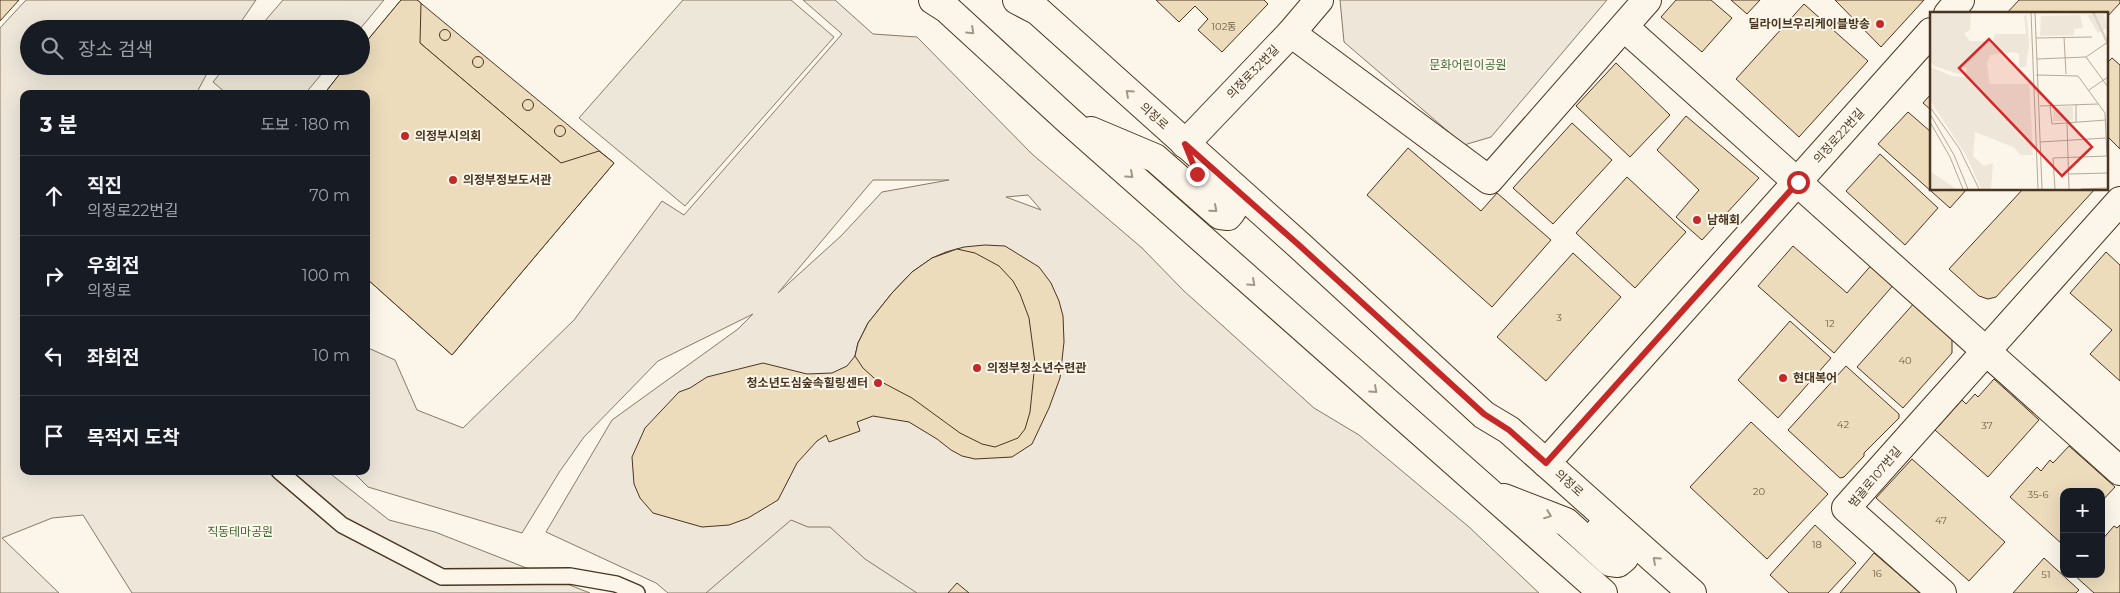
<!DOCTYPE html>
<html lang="ko">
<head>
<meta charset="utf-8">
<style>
	:root { --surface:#171b24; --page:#242831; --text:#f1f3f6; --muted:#9ea1a6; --line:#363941 }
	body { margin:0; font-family:Montserrat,"Noto Sans KR",sans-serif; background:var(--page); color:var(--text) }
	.controls { position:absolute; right:15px; bottom:15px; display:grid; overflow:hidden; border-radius:10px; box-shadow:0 5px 20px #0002 }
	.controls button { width:45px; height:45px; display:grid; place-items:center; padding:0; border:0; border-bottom:1px solid var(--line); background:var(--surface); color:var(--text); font:25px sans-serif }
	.stop { position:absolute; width:15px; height:15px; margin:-11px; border:4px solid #c62828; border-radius:50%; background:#fff }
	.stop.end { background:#c62828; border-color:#fff; box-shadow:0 1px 5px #0008 }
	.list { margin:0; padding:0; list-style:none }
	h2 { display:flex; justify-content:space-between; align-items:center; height:65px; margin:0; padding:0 20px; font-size:21px }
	h2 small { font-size:16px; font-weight:400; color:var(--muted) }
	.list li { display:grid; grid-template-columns:32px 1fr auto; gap:15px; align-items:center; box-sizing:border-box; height:80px; padding:0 20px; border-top:1px solid var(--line) }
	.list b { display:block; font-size:19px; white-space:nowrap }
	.list p { margin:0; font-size:16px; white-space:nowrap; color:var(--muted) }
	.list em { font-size:16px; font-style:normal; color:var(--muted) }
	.icon { flex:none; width:28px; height:28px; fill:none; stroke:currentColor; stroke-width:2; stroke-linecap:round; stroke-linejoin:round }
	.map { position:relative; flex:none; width:2120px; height:593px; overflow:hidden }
	.search { position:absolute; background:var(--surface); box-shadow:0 5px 20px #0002; left:20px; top:20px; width:350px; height:55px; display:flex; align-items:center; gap:12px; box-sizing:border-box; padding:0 18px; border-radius:28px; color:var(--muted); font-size:19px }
	.panel { position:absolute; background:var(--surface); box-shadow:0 5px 20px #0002; left:20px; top:90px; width:350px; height:385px; border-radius:10px }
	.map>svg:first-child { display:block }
	.green { fill:#ede6d9; stroke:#887966; fill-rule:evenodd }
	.parking { fill:#ede7d9; stroke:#887966 }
	.building { fill:#ecdcbc; stroke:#4a3520 }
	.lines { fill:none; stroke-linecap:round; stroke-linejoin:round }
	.service-casing { stroke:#4a3520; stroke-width:18 }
	.minor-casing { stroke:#4a3520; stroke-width:30 }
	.tertiary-casing { stroke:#4a3520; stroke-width:30 }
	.service { stroke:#fbf6e9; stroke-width:15 }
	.minor { stroke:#fbf6e9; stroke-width:28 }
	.tertiary { stroke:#fbf6e9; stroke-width:28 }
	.oneway { stroke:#a29684 }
	.route { stroke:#c62828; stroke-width:6 }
	.poi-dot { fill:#c62828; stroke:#fbf6e9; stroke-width:2 }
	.labels { text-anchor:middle; stroke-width:4; stroke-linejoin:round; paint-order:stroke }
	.number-label { font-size:10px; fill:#725f47 }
	.poi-label { font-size:12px; font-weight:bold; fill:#4a3520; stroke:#fbf6e9; text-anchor:start }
	.park-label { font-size:12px; fill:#436837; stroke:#fbf6e9 }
	.street-label { font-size:12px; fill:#4a3520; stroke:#fbf6e9 }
	.inset-river { fill:none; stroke:#dcd4c6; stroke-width:2.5 }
	.inset-road { fill:none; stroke:#b4a999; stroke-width:1 }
	.view { fill:#d62828; fill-opacity:0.15; stroke:#d62828; stroke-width:2.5 }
	.inset-edge { fill:none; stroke:#4a3520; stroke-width:2.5 }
</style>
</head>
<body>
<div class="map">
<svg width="2120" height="593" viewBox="0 0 2120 593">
	<rect width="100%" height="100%" fill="#fbf6e9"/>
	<!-- green -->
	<g class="green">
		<path d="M 26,0 L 256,0 L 236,29 L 29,29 L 29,66 L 211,66 L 196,94 L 24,94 L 24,471 L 327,471 L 389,520 L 435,532 L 590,593 L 132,593 L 83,515 L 52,518 L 2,538 L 59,593 L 0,593 L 0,28 Z"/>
		<path d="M 803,0 L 835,0 L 873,34 L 917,37 L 1032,154 L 1142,248 L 1184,291 L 1314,408 L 1359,435 L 1469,527 L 1539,593 L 668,593 L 656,583 L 546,532 L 612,420 L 738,329 L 753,314 L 658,361 L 584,437 L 560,471 L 522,533 L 368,487 L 352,471 L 366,471 L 366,347 L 395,360 L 417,410 L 463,428 L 574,320 L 662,201 L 684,215 L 842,34 ZM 873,180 L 949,180 L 882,192 L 841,236 L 778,293 ZM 1028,195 L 1041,210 L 1006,197 Z"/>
		<path d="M 1340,0 L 1607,0 L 1491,137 L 1464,145 L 1344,42 Z"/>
	</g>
	<!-- parking -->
	<g class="parking">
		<path d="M 283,0 L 384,0 L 360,29 L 258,29 Z"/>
		<path d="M 683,0 L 791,0 L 834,37 L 685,206 L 579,118 Z"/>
		<path d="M 226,66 L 328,66 L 305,94 L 227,94 L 213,82 Z"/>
		<path d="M 791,520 L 808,527 L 830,527 L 865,559 L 917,593 L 706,593 Z"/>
	</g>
	<!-- building -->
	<g class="building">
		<path d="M 0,0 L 19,0 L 0,21 Z"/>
		<path d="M 401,0 L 417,0 L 614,163 L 452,355 L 366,278 L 366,271 L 450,346 L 542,241 L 516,217 L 561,163 L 420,43 L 374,99 L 346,75 L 330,94 L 324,94 L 346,66 L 361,66 L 361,48 Z"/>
		<path d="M 401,0 L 417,0 L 421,3 L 420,43 L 561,163 L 599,151 L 614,163 L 452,355 L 366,278 L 366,94 L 324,94 L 346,66 L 361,66 L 361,48 Z"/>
		<path d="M 1156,0 L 1264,0 L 1268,4 L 1222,52 L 1198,30 L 1208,19 L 1195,6 L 1179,22 Z"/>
		<path d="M 1676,0 L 1711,0 L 1732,18 L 1702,52 L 1661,17 Z"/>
		<path d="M 1731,0 L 1760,0 L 1747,14 Z"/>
		<path d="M 1835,0 L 1924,0 L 1881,47 Z"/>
		<path d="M 2019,0 L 2120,0 L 2120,3 L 2106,18 L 2106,14 L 2006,14 Z"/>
		<path d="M 1804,4 L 1868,61 L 1799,137 L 1736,79 Z"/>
		<circle cx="445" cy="35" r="5.5"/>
		<circle cx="478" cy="62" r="5.5"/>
		<path d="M 2112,58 L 2120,65 L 2120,149 L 2106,135 L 2106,64 Z"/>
		<path d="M 1616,63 L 1670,115 L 1630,157 L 1576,106 Z"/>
		<path d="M 1931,94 L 1931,110 L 1923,103 Z"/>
		<circle cx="528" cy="105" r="5.5"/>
		<path d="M 1908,112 L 1931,132 L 1931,189 L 1967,189 L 1950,208 L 1878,144 Z"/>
		<path d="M 1686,116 L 1759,178 L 1702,240 L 1676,217 L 1699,190 L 1657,150 Z"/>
		<path d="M 1572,123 L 1612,160 L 1553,224 L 1513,188 Z"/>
		<circle cx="560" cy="131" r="5.5"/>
		<path d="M 1408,148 L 1481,211 L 1497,193 L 1551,240 L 1492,307 L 1367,195 Z"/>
		<path d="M 1880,154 L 1938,208 L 1905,245 L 1846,191 Z"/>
		<path d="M 1627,177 L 1686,232 L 1635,288 L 1576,233 Z"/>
		<path d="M 2023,189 L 2095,189 L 1996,297 L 1988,299 L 1979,296 L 1949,269 Z"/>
		<path d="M 985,245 L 1005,246 L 1039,267 L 1051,283 L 1059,301 L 1063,316 L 1064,342 L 1060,378 L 1049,408 L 1032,444 L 1012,457 L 975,459 L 962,456 L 951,450 L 937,439 L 909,422 L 873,416 L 857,422 L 860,431 L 829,442 L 826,435 L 817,441 L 797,463 L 778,500 L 748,518 L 729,525 L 702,527 L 653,513 L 640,498 L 634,484 L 632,457 L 645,428 L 679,392 L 690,388 L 707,377 L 763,363 L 807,374 L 832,373 L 847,366 L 855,356 L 858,343 L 868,323 L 892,293 L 912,272 L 932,258 L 946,252 L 964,247 Z"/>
		<path d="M 1793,246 L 1847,293 L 1874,262 L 1896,282 L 1834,353 L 1758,286 Z"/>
		<path d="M 957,249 L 975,253 L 999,266 L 1013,281 L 1020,294 L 1029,318 L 1035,363 L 1030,412 L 1025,429 L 1018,438 L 995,447 L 982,444 L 960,433 L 912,398 L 874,378 L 863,368 L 855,356 L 858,343 L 868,323 L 892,293 L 912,272 L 932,258 Z"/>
		<path d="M 2106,252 L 2120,265 L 2120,381 L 2090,354 L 2112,330 L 2070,293 Z"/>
		<path d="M 1573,253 L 1621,297 L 1546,381 L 1497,337 Z"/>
		<path d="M 1916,301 L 1952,333 L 1952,353 L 1903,408 L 1857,367 Z"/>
		<path d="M 1790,321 L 1831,358 L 1778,418 L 1738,380 Z"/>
		<path d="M 1846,366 L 1899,414 L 1899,418 L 1864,453 L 1864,456 L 1844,477 L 1840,478 L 1788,430 Z"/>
		<path d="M 1994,379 L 2039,420 L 1988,477 L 1935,430 L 1962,400 L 1966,404 L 1975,394 L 1978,397 Z"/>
		<path d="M 1751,422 L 1828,494 L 1767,559 L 1690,487 Z"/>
		<path d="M 2069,446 L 2115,487 L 2101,502 L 2101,492 L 2064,492 L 2062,544 L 2010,497 L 2037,467 L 2041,471 L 2050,460 L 2053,463 Z"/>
		<path d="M 1912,459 L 2005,542 L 1969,581 L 1876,498 Z"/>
		<path d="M 1815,525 L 1856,563 L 1828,593 L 1789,593 L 1770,575 Z"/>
		<path d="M 2120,525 L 2120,593 L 2094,593 L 2073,574 L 2101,574 L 2101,541 L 2114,526 L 2117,528 Z"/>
		<path d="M 1874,553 L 1920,593 L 1840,593 Z"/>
		<path d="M 2044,558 L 2079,590 L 2076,593 L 2013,593 Z"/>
		<path d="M 957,583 L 969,593 L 948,593 Z"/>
	</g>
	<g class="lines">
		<!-- service casing -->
		<g class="service-casing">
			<path id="service" d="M 279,471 L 342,525 L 442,577 L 570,576 L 616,584 L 637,593"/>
		</g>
		<!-- minor casing -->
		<g class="minor-casing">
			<g id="minor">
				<path d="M 1948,14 L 1960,0"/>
				<path d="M 1624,27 L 2120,471"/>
				<path d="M 1291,33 L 1489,180 L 1647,0"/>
				<path d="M 1185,144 L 1291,33 L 1319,0"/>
				<path d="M 1546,463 L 1931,32"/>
				<path d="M 1942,593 L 1846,508 L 2120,201"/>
			</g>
		</g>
		<!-- tertiary casing -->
		<g class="tertiary-casing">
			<g id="tertiary">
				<path d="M 933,0 L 947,9 L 1069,121 L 1603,593"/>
				<path d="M 1017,0 L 1038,11 L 1300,246 L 1484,415 L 1509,430 L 1692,593"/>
				<path d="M 1091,131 L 1155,158 L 1220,215 L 1228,216 L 1232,211 L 1229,203 L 1209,185"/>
				<path d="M 1504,498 L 1566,522 L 1610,562 L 1618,563 L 1624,558 L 1622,550 L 1600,530"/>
			</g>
		</g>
		<!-- service -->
		<use href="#service" class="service"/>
		<!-- minor -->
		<use href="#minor" class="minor"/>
		<!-- tertiary -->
		<use href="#tertiary" class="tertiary"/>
	</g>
	<!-- one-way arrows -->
	<defs><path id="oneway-chevron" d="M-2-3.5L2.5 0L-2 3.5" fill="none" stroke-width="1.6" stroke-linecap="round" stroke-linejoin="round" transform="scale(1.25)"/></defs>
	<g class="oneway">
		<use href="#oneway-chevron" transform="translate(971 31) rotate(43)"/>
		<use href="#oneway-chevron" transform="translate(1129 93) rotate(-138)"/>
		<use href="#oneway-chevron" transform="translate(1130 175) rotate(42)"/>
		<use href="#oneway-chevron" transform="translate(1214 209) rotate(41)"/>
		<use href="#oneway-chevron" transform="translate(1252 283) rotate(42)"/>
		<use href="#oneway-chevron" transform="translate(1374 390) rotate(42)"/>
		<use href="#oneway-chevron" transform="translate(1548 515) rotate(21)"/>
		<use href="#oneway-chevron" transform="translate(1656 560) rotate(-138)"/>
	</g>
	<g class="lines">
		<!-- route -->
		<path class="route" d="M 1197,174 L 1185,144 L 1300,246 L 1484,414 L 1509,430 L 1546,463 L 1798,182"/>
	</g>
	<!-- markers -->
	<g class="poi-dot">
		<circle cx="1880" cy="24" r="5"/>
		<circle cx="405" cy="136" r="5"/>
		<circle cx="453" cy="180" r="5"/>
		<circle cx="1697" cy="220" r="5"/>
		<circle cx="977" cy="368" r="5"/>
		<circle cx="1783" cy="378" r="5"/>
		<circle cx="878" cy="383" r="5"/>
	</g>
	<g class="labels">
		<!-- number labels -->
		<g class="number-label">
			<text x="1224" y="30">102동</text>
			<text x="1559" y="321">3</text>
			<text x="1830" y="327">12</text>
			<text x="1905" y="364">40</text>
			<text x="1843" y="428">42</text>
			<text x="1987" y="429">37</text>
			<text x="1759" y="495">20</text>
			<text x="2038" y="498">35-6</text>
			<text x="1941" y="524">47</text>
			<text x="1817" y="548">18</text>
			<text x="1877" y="577">16</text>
			<text x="2046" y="578">51</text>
		</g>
		<!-- poi labels -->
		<g class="poi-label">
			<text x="1870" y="28" text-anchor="end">딜라이브우리케이블방송</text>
			<text x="415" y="140">의정부시의회</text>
			<text x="463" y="184">의정부정보도서관</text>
			<text x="1707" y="224">남해회</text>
			<text x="987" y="372">의정부청소년수련관</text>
			<text x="1793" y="382">현대복어</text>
			<text x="868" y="387" text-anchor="end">청소년도심숲속힐링센터</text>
		</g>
		<!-- park labels -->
		<g class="park-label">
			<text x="1468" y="69">문화어린이공원</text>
			<text x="240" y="536">직동테마공원</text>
		</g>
		<!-- street labels -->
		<g class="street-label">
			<text transform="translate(1253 72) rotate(-46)" y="4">의정로32번길</text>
			<text transform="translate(1154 116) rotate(42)" y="4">의정로</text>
			<text transform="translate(1839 136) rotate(-48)" y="4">의정로22번길</text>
			<text transform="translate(1875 477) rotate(-50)" y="4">범골로107번길</text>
			<text transform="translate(1569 483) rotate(42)" y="4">의정로</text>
		</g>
	</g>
	<!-- overview -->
	<g transform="translate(1930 12)">
		<rect width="178" height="178" fill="#fbf6e9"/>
		<path d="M 0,0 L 41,0 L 40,18 L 34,22 L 40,29 L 63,29 L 65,22 L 96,22 L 94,4 L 97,3 L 99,34 L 96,55 L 89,55 L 89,42 L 84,40 L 60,43 L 57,53 L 60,72 L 98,72 L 99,66 L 103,143 L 91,143 L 83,135 L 45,120 L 43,144 L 54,154 L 63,151 L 61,177 L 51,177 L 37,145 L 0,88 L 0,55 L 22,64 L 34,65 L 37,57 L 32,54 L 32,63 L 4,54 L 0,50 ZM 174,2 L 177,16 L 168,21 L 157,3 ZM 150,3 L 153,16 L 144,17 L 144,23 L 110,24 L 111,4 ZM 143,94 L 143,109 L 123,109 L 124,95 ZM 1,160 L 25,176 L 25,177 L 0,177 Z" fill="#ede6d9"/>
		<path class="inset-river" d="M 163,0 L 178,32"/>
		<path class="inset-road" d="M 101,0 L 108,177M 105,0 L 112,177M 134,25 L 136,62M 106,26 L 162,25M 156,45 L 178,75M 107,47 L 156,45 L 178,30M 106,63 L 148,64 L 175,101 L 177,144M 159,78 L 178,65M 146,93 L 146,110M 110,94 L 168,92M 120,94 L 122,112 L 176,108M 0,95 L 29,136 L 49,177M 0,102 L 24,143 L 38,177M 0,110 L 20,145 L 33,177M 137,111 L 139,177M 110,130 L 176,126M 139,162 L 178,161M 125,177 L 123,146 L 178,144M 151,177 L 178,176"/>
		<path class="view" d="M 59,27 L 162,135 L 132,164 L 29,56 Z"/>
		<rect width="178" height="178" class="inset-edge"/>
	</g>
</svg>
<div class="controls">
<button>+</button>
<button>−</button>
</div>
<div class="stop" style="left:1798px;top:182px"></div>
<div class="stop end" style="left:1197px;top:174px"></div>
<div class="search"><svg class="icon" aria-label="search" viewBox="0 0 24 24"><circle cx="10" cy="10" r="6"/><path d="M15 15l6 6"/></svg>장소 검색</div>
<section class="panel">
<h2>3 분<small>도보 · 180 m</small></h2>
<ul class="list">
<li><svg class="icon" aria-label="ahead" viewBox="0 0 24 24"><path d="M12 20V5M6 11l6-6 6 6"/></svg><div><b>직진</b><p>의정로22번길</p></div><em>70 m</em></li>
<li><svg class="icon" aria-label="right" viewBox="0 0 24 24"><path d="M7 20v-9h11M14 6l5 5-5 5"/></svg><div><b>우회전</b><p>의정로</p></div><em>100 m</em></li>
<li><svg class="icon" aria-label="left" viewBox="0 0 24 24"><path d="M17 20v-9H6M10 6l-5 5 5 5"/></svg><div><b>좌회전</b></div><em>10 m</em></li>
<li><svg class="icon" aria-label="arrive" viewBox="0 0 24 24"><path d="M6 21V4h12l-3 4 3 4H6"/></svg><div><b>목적지 도착</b></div></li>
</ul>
</section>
</div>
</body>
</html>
